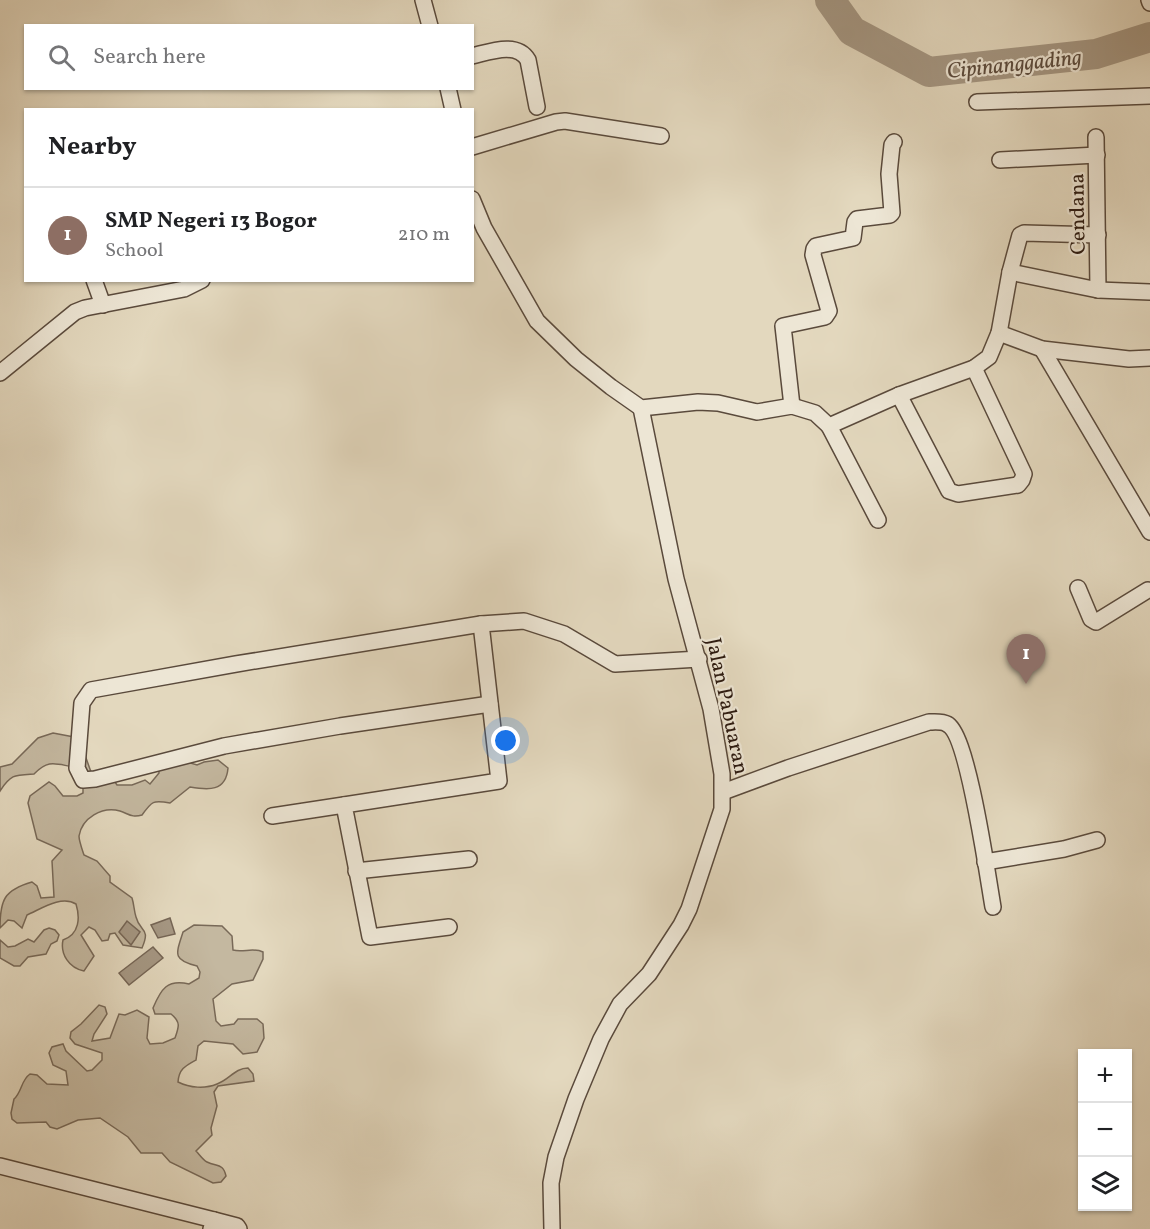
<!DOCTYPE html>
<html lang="en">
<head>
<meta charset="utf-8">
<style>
	:root { --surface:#fff; --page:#f2f2f2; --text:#202124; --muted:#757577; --line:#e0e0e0; --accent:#d93025 }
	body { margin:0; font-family:Vollkorn,serif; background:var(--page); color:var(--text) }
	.controls { position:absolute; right:18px; bottom:18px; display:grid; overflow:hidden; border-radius:0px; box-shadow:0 2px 4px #0004 }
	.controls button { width:54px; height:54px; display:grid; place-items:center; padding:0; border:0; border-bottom:2px solid var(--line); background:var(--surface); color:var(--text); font:30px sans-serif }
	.you { position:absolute; left:506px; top:741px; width:21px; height:21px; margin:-15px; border:4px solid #fff; border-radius:50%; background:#1a73e8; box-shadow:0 0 0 9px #1a73e833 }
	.badge { display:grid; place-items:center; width:39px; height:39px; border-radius:50%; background:var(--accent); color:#fff; font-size:20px; font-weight:700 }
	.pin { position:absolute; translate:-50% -50px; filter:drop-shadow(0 2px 3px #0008) }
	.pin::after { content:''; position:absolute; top:32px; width:21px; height:18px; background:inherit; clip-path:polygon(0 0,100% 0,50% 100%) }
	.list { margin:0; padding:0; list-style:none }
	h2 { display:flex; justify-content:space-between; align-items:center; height:78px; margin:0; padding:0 24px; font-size:26px }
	h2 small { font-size:20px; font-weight:400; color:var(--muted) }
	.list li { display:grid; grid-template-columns:39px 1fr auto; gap:18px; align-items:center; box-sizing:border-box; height:96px; padding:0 24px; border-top:2px solid var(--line) }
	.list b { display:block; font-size:22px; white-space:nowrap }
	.list p { margin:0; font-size:20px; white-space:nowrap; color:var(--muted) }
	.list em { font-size:20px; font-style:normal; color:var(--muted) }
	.icon { flex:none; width:33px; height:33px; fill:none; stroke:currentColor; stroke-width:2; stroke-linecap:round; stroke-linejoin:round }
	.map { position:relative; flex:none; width:1150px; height:1229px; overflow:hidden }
	.search { position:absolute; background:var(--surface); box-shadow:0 2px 4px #0004; left:24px; top:24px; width:450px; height:66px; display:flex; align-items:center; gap:15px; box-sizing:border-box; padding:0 21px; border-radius:0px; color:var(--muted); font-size:22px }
	.panel { position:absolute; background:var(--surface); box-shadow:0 2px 4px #0004; left:24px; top:108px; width:450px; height:174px; border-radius:0px }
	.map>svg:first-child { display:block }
	.green { fill:#c4b8a0; stroke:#786958; stroke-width:1.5 }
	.water { fill:#a59783; stroke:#756555; stroke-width:1.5 }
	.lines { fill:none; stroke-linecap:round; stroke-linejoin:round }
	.river { stroke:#a59783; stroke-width:30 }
	.minor-casing { stroke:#5a4a3c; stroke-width:18 }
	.minor { stroke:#ede6d5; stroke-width:15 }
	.labels { text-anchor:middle; stroke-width:4.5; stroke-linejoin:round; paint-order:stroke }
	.street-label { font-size:21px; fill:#2c1a10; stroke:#ede6d5 }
	.water-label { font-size:22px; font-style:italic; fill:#5c4c3e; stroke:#ede6d5 }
</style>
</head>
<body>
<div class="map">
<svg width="1150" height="1229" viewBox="0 0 1150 1229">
	<rect width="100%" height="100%" fill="#e3d8be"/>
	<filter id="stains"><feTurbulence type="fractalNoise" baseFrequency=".00333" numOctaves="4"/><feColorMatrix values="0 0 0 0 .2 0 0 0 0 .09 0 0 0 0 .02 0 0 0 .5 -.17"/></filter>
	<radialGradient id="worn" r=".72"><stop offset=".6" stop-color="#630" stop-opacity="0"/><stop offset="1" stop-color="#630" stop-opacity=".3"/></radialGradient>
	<!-- green -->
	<g class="green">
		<path d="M 53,733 L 74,737 L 80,741 L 91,772 L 100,781 L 115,782 L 117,785 L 132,785 L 145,780 L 150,784 L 159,773 L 158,758 L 164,755 L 197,765 L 204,762 L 218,760 L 228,768 C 226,792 208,790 190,787 L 170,803 C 153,800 152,801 142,815 C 132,818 129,814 120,811 C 102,806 82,818 79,836 C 79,841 82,849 84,855 L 97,861 L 110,876 L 110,882 L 132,898 C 134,904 134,911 136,917 C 140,933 151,927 142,948 L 123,945 L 115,933 L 110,934 L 108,940 L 102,941 L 95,930 L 89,927 L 81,935 L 94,956 L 84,971 C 69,968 60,954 63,940 C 80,934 80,917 76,904 C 61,895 41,909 27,915 L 22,928 L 14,921 L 8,920 L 0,928 C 0,900 4,890 32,882 L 37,886 L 41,898 L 54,897 L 52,861 L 62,850 L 37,839 L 28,803 L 30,796 L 49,782 L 55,786 L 63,796 L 77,796 L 83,793 L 83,778 L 74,767 C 55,764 49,759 34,774 C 15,775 11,774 0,791 L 0,767 L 12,764 L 38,738 Z"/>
		<path d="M 194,925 L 222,926 L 232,936 L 233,950 C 243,953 253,947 263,952 L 263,959 L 253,980 L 232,984 L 213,999 L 216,1021 L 221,1026 L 234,1024 L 238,1019 L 257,1019 L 263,1024 L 264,1038 L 257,1052 L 243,1054 L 233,1044 L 204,1041 L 198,1046 L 196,1060 C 185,1066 179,1069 178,1082 C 190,1088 205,1089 217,1084 C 229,1080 235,1068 248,1068 L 253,1074 L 254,1081 L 218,1086 L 214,1092 L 217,1106 L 211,1128 L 212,1135 L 196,1151 C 199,1154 203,1160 207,1162 C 217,1167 223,1163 226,1176 L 221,1182 L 213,1183 L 170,1162 L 162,1153 L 141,1153 L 128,1137 L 100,1118 L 78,1120 L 57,1129 L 50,1127 L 46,1122 L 17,1123 L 12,1119 L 11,1113 L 14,1099 C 22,1092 21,1080 30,1074 L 37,1075 L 47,1084 L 68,1085 L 66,1071 L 53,1065 L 49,1053 L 52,1047 L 63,1044 L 66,1051 L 87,1071 L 92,1070 L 102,1060 L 102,1053 L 75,1044 L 70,1038 L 71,1032 L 81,1024 L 99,1005 L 105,1007 L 107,1014 L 94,1034 L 92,1041 L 110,1038 L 119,1014 L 125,1015 L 137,1010 L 149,1017 L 147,1038 L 150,1044 L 163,1043 L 175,1038 C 179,1027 181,1022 171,1014 L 155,1014 L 153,1008 C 161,989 167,979 189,984 L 199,978 L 200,972 L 197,966 C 172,960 176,954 183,932 Z"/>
		<path d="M 49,928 L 55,930 L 59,935 L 57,941 L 51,944 L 46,954 L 28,957 L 20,966 L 14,966 L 0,958 L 0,940 L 8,947 L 15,946 L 28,939 L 34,942 L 44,930 Z"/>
	</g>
	<!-- water -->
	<g class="water">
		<path d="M 170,918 L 175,934 L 158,938 L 151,925 Z"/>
		<path d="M 127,921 L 140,932 L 131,945 L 119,932 Z"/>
		<path d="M 153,947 L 163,958 L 129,985 L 119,973 Z"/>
	</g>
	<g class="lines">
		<!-- river -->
		<path class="river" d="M 830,0 L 852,31 L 929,72 L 1096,54 L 1150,37"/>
		<!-- minor casing -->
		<g class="minor-casing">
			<g id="minor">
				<path d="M 423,0 L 430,26"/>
				<path d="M 1149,0 L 1150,3"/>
				<path d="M 472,56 C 489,52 517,41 528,60 L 537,107"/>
				<path d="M 448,88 L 453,110"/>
				<path d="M 977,102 L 1150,96"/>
				<path d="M 1096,137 L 1098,290"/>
				<path d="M 472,147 L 556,122 L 565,121 L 661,136"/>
				<path d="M 1000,160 L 1097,155"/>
				<path d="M 472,199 L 484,228 L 537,321 L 576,359 L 611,387 L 641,408 L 698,402 L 718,403 L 757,412 L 792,406 L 815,413 L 829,426 L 899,395 L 974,368 L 989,357 L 999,333 L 1010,272 L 1020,235 L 1024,233 L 1098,235"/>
				<path d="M 1010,272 L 1098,290 L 1150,292"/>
				<path d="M 94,280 L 103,305"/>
				<path d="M 999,333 L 1042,349 L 1129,359 L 1150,358"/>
				<path d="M 1042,349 L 1150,532"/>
				<path d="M 0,373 L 75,312 L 85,308 L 184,289 L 202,280"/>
				<path d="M 899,395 L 949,491 L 958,494 L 1018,485 L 1022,480 L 1024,474 L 974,368"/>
				<path d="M 792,406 L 783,326 L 825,317 L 829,311 L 813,255 L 814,249 L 816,246 L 853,238 L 855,222 L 857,219 L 890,215 L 892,213 L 889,174 L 892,145 L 894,142"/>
				<path d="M 829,426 L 878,520"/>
				<path d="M 1078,588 L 1091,619 L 1096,622 L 1148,590"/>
				<path d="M 481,624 L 236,664 L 91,690 L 82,703 L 77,768 L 83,780 L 95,779 L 224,746 L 340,726 L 490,704"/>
				<path d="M 723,792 L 788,768 L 929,722 C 934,722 942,721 947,724 C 968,734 988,879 993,907"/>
				<path d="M 272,816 L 344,805"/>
				<path d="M 985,862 L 1064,849 L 1097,840"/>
				<path d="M 356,871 L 469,859"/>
				<path d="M 449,927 L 370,937 L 344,805 L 499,781 L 481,624 L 524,621 L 564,634 L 615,664 L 699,659"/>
				<path d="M 0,1166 L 214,1220"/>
				<path d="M 211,1229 L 214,1220 L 237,1226 L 239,1229"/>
				<path d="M 552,1229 L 551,1183 L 556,1157 L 576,1099 L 601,1039 L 620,1004 L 649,974 L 681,925 L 689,909 L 722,809 L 722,774 L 711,709 L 676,579 L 641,408"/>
			</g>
		</g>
		<!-- minor -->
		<use href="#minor" class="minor"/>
	</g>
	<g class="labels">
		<!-- street labels -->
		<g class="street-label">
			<text transform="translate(1077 214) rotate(-91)" y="7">Cendana</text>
			<text transform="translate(728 706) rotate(78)" y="7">Jalan Pabuaran</text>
		</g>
		<!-- water labels -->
		<g class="water-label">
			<text transform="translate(1014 63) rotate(-6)" y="8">Cipinanggading</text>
		</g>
	</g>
	<rect width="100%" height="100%" filter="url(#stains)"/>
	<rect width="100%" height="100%" fill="url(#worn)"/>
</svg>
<div class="controls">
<button>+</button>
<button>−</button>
<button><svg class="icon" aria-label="layers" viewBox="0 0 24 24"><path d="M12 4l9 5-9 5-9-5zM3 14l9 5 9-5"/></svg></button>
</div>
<div class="you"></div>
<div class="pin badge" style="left:1026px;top:684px;background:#8d6e63">1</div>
<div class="search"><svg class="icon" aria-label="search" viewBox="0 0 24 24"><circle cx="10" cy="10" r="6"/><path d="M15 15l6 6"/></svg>Search here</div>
<section class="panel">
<h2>Nearby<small></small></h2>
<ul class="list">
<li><span class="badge" style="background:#8d6e63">1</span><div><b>SMP Negeri 13 Bogor</b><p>School</p></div><em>210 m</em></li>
</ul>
</section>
</div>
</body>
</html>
